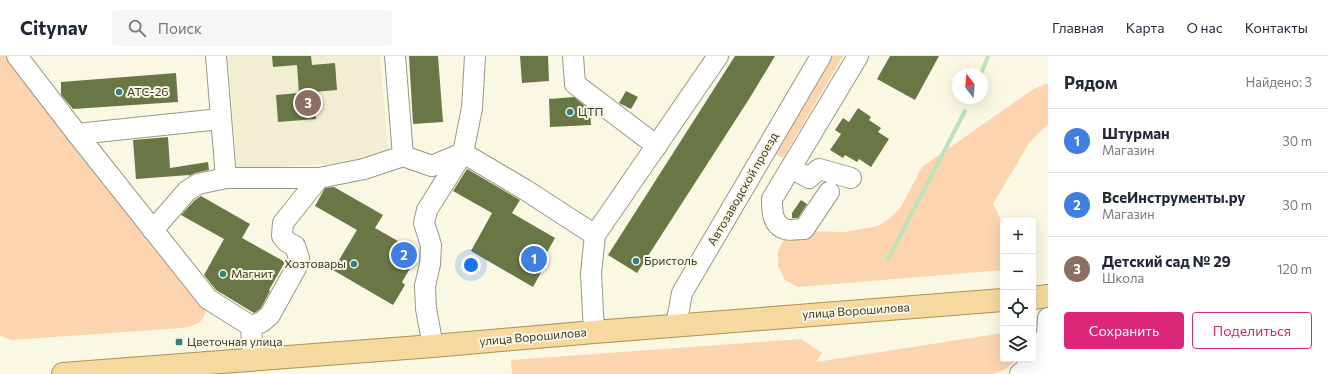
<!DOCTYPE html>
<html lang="ru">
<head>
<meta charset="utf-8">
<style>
	:root { --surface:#fff; --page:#f6f6f7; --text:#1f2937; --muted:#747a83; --line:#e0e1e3; --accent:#db2777 }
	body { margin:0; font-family:Commissioner,sans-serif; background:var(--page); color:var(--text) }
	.controls { position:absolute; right:12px; bottom:12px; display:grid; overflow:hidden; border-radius:4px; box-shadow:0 4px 16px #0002 }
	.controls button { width:36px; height:36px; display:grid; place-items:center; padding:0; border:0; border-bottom:1px solid var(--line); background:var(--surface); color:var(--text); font:20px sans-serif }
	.compass { position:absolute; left:952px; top:12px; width:36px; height:36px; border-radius:50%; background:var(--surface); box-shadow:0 4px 16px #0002; rotate:344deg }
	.you { position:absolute; left:471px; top:209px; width:14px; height:14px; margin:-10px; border:3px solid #fff; border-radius:50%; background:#1a73e8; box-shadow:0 0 0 6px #1a73e833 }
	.badge { display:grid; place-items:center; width:26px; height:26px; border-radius:50%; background:var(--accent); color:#fff; font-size:13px; font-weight:700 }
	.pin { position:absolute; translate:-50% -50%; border:2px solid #fff; box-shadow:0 1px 4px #0006 }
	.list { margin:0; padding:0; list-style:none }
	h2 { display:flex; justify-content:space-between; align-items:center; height:52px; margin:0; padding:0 16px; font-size:17px }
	h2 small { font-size:13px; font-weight:400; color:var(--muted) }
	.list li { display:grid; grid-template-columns:26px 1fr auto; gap:12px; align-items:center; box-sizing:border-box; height:64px; padding:0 16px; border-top:1px solid var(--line) }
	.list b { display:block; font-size:15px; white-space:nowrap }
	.list p { margin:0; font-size:13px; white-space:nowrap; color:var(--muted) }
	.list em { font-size:13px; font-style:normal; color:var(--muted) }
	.actions { display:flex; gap:8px; padding:12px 16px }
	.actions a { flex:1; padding:9px 0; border:1px solid var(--accent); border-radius:4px; text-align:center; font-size:14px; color:var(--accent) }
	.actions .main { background:var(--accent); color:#fff }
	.icon { flex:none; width:22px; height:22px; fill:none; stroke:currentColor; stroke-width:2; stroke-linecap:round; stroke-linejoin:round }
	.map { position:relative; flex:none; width:1048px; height:318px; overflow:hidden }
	header { display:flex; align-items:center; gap:24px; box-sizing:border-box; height:56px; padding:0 20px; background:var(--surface); border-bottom:1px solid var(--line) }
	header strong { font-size:19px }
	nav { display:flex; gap:22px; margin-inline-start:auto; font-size:14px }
	.search { width:280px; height:36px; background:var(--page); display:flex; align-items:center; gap:10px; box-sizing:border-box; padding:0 14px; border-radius:4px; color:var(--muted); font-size:15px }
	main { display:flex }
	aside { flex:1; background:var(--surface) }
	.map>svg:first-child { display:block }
	.built { fill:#f1eed2 }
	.green { fill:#fcd5b0 }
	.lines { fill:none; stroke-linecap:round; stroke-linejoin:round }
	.stream { stroke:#bee3b7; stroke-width:4 }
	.building { fill:#697747 }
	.minor-casing { stroke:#9a9885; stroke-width:22 }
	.major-casing { stroke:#af914f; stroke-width:24 }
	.minor { stroke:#fff; stroke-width:20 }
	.major { stroke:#f5d99e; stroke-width:22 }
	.poi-dot { fill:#367f81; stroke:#faf8e3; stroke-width:1.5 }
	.labels { text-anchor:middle; stroke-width:4; stroke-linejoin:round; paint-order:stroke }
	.poi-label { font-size:12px; fill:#3b3a32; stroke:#faf8e3; text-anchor:start }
	.street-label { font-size:12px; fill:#3b3a32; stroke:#faf8e3 }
</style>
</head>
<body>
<header>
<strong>Citynav</strong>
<div class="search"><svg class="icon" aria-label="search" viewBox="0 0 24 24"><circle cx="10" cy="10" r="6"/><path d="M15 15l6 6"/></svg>Поиск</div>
<nav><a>Главная</a><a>Карта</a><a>О нас</a><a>Контакты</a></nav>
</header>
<main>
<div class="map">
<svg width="1048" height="318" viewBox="0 0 1048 318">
	<rect width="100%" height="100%" fill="#faf8e3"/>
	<!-- built -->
	<path class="built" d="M 228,0 L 380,0 L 388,94 L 379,104 L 237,114 Z"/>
	<!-- green -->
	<g class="green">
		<path d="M 0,0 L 8,0 L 206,255 C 202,269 195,269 182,272 L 12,284 L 0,280 Z"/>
		<path d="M 831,0 L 843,0 L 783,102 L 773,97 Z"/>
		<path d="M 1045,28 L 1048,28 L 1048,68 L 1029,87 L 993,148 L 1003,168 L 1003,214 L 798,231 L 785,224 L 778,210 L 778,196 L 782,186 L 792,178 L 804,175 L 844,176 L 878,170 L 890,162 L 901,151 L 922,111 L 1032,34 Z"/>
		<path d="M 1003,277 L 1003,303 L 1016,303 L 1006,313 L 993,318 L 512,318 L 511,304 L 801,283 L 822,297 L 816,306 Z"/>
	</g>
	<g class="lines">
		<!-- stream -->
		<g class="stream">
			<path d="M 981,18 L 988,0"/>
			<path d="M 971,44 L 971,42"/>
			<path d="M 888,203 L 965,55"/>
		</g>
	</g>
	<!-- building -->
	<g class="building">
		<path d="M 272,0 L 311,0 L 312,9 L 335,7 L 337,34 L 314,36 L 316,63 L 278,66 L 276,39 L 299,37 L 297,9 L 273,11 Z"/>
		<path d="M 409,0 L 438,0 L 443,66 L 413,68 Z"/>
		<path d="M 520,0 L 548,0 L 549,25 L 522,27 Z"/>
		<path d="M 735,0 L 775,0 L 751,40 L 637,217 L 608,199 Z"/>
		<path d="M 890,0 L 939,0 L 915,44 L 877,23 Z"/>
		<path d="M 176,17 L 178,46 L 73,53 L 61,39 L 61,26 Z"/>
		<path d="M 626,35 L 638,41 L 631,53 L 619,47 Z"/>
		<path d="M 574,41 L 590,54 L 591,69 L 550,71 L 549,43 Z"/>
		<path d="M 858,52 L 871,61 L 869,64 L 881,72 L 878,76 L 889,83 L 871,111 L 859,103 L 857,106 L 845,99 L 843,102 L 830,94 L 841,78 L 835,74 L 843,62 L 849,66 Z"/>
		<path d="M 168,81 L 170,112 L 208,106 L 209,114 L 195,117 L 189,120 L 189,119 L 136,123 L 133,84 Z"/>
		<path d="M 467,113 L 520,144 L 512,157 L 555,182 L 540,209 L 544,211 L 533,231 L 471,195 L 492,157 L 453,135 Z"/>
		<path d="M 334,131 L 383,159 L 375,172 L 419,197 L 402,226 L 405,229 L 393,249 L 333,214 L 357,174 L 315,150 L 325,132 Z"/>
		<path d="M 201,140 L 250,168 L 242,182 L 285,206 L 269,234 L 270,235 L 261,252 L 256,256 L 254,257 L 216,234 L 204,219 L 224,183 L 181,159 L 195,144 Z"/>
		<path d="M 801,144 L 807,148 L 798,162 L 792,162 L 792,157 Z"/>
	</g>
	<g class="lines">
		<!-- minor casing -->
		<g class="minor-casing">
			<g id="minor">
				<path d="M 17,0 L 77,78 L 208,243 L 251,270 L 262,266 L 270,259 L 296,212 L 299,202 L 295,190 L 287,186 L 282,180 L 283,167 L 319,122 L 364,113 L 403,100 L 432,110 L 463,97 L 472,52 L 475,0"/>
				<path d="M 216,0 L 226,122"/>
				<path d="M 395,0 L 403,100"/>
				<path d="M 573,0 L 575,28 L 657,90"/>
				<path d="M 77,78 L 220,63"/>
				<path d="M 791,112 L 809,122 L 819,113 L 851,122"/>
				<path d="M 829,136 L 804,173 C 799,173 789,175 785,173 C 772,169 772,154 772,143 L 858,0"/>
				<path d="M 153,174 L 187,135 L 198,128 L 226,122 L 319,122"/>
				<path d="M 251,270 L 253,303"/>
				<path d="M 676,270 L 682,237 L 821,0"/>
				<path d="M 594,276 L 591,217 L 595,179 L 718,0"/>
				<path d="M 433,290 L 426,253 L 425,230 L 430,208 L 431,189 L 424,167 L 427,154 L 463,97 L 524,133 L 595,179"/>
				<path d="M 1020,318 L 1031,308 L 1043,284"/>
				<path d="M 1045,318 L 1048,262"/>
			</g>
		</g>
		<!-- major casing -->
		<g class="major-casing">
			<g id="major">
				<path d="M 1033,242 L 1048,240"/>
				<path d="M 63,318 L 433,290 L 594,276 L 1003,244"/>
			</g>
		</g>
		<!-- minor -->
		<use href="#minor" class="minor"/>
		<!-- major -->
		<use href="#major" class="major"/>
	</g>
	<!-- markers -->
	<g class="poi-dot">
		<circle cx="119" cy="36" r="4"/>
		<circle cx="570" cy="56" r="4"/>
		<circle cx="636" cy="205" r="4"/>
		<circle cx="354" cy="208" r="4"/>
		<circle cx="223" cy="218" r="4"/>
		<rect x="175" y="282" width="8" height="8" rx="2"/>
	</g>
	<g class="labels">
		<!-- poi labels -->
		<g class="poi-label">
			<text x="127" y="40">АТС-26</text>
			<text x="578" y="60">ЦТП</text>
			<text x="644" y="209">Бристоль</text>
			<text x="346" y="212" text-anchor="end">Хозтовары</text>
			<text x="231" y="222">Магнит</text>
			<text x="187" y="290">Цветочная улица</text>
		</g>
		<!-- street labels -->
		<g class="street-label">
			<text transform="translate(743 133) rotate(-60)" y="4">Автозаводской проезд</text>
			<text transform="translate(856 255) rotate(-4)" y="4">улица Ворошилова</text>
			<text transform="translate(533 281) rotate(-5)" y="4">улица Ворошилова</text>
		</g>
	</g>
</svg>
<div class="controls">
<button>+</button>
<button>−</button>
<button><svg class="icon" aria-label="locate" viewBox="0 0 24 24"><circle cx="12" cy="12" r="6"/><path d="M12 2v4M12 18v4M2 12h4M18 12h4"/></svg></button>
<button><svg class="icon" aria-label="layers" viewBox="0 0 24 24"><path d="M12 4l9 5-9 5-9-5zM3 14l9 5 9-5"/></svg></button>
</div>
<svg class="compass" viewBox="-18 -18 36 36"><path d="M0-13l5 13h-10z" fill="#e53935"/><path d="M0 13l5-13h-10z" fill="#747a83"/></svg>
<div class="you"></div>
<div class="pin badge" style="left:534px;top:203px;background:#3f7fe0">1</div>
<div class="pin badge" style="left:404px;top:199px;background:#3f7fe0">2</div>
<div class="pin badge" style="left:308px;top:47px;background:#8d6e63">3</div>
</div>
<aside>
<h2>Рядом<small>Найдено: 3</small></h2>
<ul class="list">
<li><span class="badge" style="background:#3f7fe0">1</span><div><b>Штурман</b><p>Магазин</p></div><em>30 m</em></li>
<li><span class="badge" style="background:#3f7fe0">2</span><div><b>ВсеИнструменты.ру</b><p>Магазин</p></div><em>30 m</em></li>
<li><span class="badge" style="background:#8d6e63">3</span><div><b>Детский сад № 29</b><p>Школа</p></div><em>120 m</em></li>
</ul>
<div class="actions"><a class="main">Сохранить</a><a>Поделиться</a></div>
</aside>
</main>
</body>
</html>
